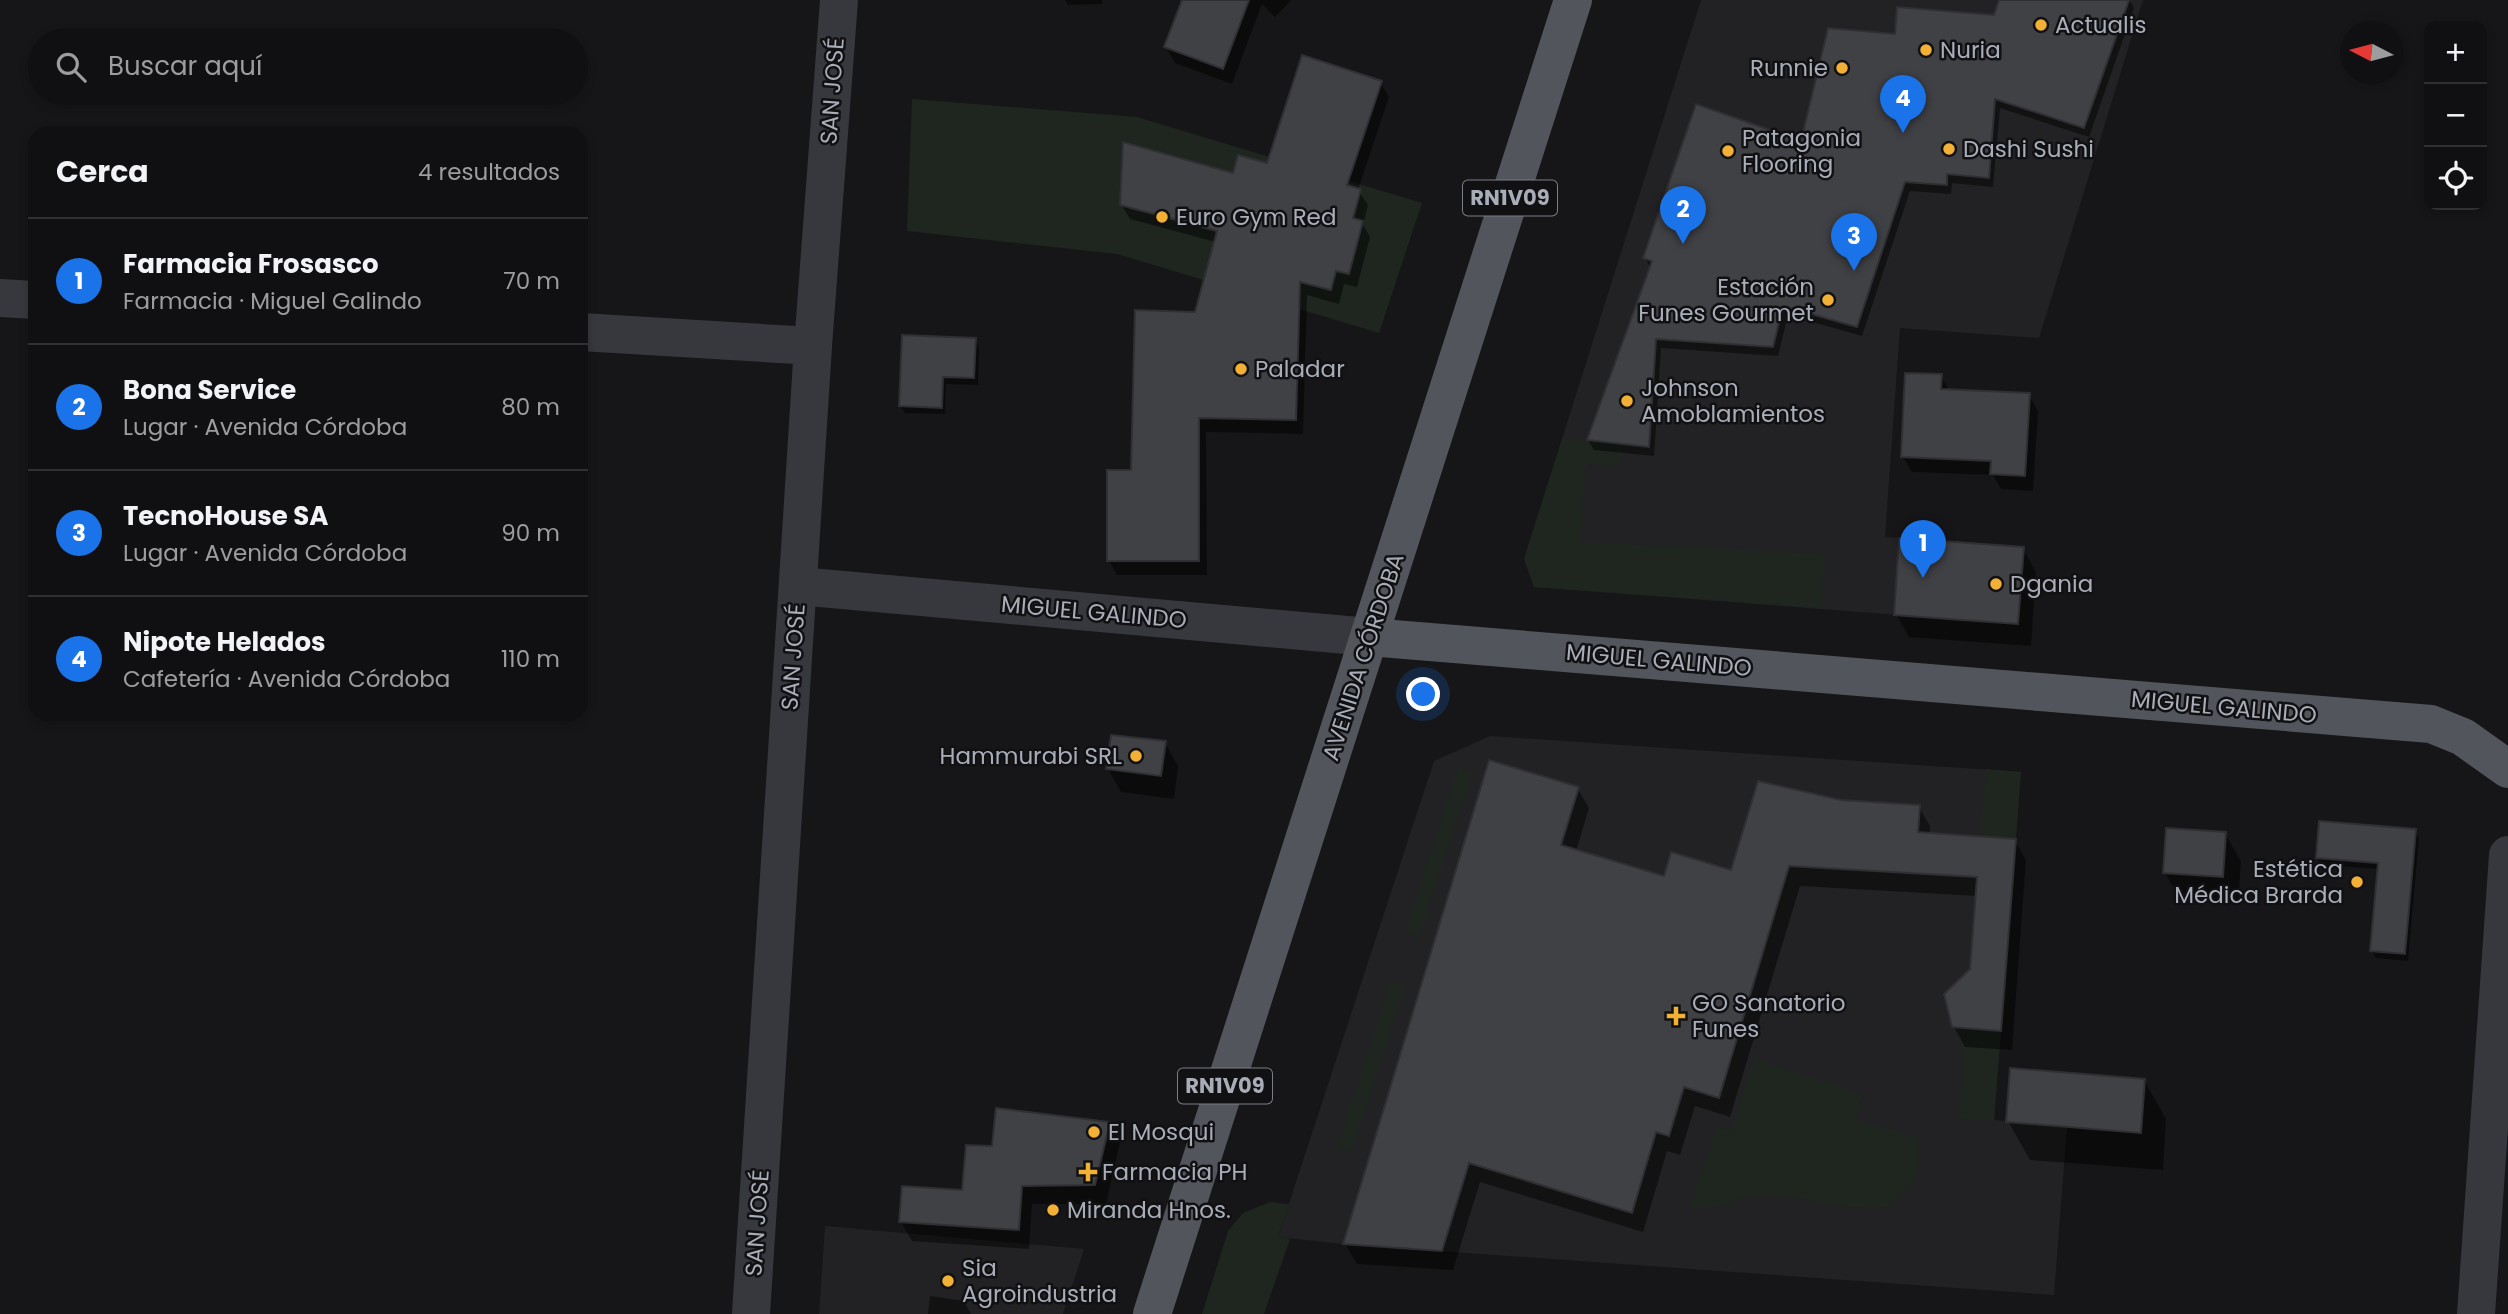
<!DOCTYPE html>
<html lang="es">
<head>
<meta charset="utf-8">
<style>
	:root { --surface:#101012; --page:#19191b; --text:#f1f3f6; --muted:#9c9d9f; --line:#303032; --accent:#1a73e8 }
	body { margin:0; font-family:Poppins,sans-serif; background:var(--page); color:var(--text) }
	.controls { position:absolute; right:21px; top:21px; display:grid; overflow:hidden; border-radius:14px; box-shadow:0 4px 10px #0003 }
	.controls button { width:63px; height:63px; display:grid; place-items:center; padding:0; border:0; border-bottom:2px solid var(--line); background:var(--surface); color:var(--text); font:35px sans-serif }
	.compass { position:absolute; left:2340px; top:21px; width:63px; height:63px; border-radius:50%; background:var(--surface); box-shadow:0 4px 10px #0003; rotate:276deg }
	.you { position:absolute; left:1424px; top:695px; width:24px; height:24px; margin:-18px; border:5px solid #fff; border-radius:50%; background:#1a73e8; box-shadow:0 0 0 10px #1a73e833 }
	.badge { display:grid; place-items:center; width:46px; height:46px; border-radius:50%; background:var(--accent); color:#fff; font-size:23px; font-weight:700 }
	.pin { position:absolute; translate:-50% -58px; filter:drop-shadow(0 2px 4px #0008) }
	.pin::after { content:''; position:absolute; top:37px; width:24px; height:21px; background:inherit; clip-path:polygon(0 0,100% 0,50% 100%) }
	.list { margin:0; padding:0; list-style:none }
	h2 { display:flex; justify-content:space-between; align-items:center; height:91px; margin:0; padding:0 28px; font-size:30px }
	h2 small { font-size:23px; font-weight:400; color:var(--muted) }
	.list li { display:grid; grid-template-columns:46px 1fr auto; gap:21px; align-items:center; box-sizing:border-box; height:126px; padding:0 28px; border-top:2px solid var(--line) }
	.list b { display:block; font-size:26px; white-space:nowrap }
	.list p { margin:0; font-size:23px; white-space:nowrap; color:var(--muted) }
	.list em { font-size:23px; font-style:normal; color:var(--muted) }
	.icon { flex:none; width:38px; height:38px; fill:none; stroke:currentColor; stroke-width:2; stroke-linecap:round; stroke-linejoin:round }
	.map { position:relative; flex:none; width:2508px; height:1314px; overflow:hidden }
	.search { position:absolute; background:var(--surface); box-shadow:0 4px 10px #0003; left:28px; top:28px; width:560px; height:77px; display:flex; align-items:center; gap:18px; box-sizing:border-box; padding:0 24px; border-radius:38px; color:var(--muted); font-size:26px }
	.panel { position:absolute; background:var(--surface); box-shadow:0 4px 10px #0003; left:28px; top:126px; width:560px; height:595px; border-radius:21px }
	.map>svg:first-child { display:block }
	.built { fill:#222225 }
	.green { fill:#1e261f }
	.shadow { fill:#0007 }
	.building { fill:#404145; stroke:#303034; stroke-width:2 }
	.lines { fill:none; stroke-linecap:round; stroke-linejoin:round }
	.minor { stroke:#37383d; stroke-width:38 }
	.major { stroke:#53555c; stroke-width:38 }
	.poi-dot { fill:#f2b134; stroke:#111113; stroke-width:2.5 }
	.labels { text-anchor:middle; stroke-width:5; stroke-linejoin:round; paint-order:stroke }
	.shield { fill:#111113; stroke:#7b7e86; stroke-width:2 }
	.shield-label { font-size:21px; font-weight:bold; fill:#a8adb8 }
	.poi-label { font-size:23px; fill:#a8adb8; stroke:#111113; text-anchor:start }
	.street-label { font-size:23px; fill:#a8adb8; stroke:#111113 }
</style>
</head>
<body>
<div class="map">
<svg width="2508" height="1314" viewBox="0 0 2508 1314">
	<rect width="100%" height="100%" fill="#161618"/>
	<!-- built -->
	<g class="built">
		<path d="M 1701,0 L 2143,0 L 2039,338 L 1900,328 L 1885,537 L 2024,547 L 2018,624 L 1534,587 L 1524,559 Z"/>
		<path d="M 1490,736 L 2021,772 L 1994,1120 L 2067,1127 L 2054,1295 L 1343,1244 L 1278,1237 L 1434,761 Z"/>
		<path d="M 825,1226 L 1084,1249 L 1063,1314 L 819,1314 Z"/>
	</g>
	<!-- green -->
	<g class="green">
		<path d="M 912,99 L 1137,117 L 1422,203 L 1379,333 L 1117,254 L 907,231 Z"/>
		<path d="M 1562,439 L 1622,444 L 1622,465 L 1586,464 L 1579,542 L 1826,554 L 1820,608 L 1534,587 L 1524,559 Z"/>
		<path d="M 1458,768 L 1472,773 L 1419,937 L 1405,932 Z"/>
		<path d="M 1986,769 L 2021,772 L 1994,1121 L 1958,1118 L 1966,1029 L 1952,1027 L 1944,994 L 1970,968 Z"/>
		<path d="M 1391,981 L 1405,986 L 1352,1150 L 1338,1146 Z"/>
		<path d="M 1754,1059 L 1863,1094 L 1855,1119 L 1917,1137 C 1921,1174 1914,1186 1887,1208 L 1848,1207 L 1777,1194 L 1749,1195 L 1720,1206 L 1689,1210 L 1717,1127 L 1732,1131 Z"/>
		<path d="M 1270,1202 L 1289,1204 L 1278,1236 L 1290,1239 L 1264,1314 L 1202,1314 L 1228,1231 L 1243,1213 Z"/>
	</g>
	<!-- shadow -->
	<g class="shadow">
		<path d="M 1065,0 L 1102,0 L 1102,4 L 1068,5 Z"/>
		<path d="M 1211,0 L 1291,0 L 1275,17 L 1262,4 L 1232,84 L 1175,63 L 1166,47 Z"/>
		<path d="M 2001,0 L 2129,0 L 2134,8 L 2089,137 L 2000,108 L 1993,187 L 1952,183 L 1951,194 L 1910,191 L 1862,336 L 1788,315 L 1778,356 L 1661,348 L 1654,456 L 1594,450 L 1588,440 L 1651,268 L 1645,258 L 1803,143 L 1897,36 L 1995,17 Z"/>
		<path d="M 1380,82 L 1389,97 L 1358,190 L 1368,205 L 1363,225 L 1370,237 L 1357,287 L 1344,284 L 1339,304 L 1307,295 L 1303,434 L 1206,432 L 1207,575 L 1117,575 L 1109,561 L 1133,472 L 1196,313 L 1216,242 L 1130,219 L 1121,204 L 1268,165 Z"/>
		<path d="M 975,340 L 979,347 L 978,385 L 946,384 L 945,414 L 905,413 L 900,405 Z"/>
		<path d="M 1941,376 L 1950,391 L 2029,395 L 2038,411 L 2033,491 L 2001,489 L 1993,475 L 1912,472 L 1903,457 Z"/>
		<path d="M 2023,549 L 2036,572 L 2031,646 L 1909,637 L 1896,614 Z"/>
		<path d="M 1165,743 L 1178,766 L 1174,799 L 1121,792 L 1108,769 Z"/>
		<path d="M 1490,762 L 1577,788 L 1589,808 L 1576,851 L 1665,878 L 1732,872 L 1840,802 L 1919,807 L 1930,826 L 1930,835 L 2015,841 L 2026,860 L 2012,1050 L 1965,1047 L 1954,1027 L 1972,969 L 1978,896 L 1800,886 L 1730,1117 L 1695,1106 L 1680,1155 L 1667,1151 L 1643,1232 L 1480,1182 L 1453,1270 L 1357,1264 L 1345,1244 Z"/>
		<path d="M 2415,831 L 2419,838 L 2408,961 L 2376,958 L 2372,951 L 2379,869 L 2322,865 L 2317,857 Z"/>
		<path d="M 2225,834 L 2241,861 L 2238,904 L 2181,901 L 2165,873 Z"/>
		<path d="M 2144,1080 L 2166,1119 L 2163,1170 L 2030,1160 L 2008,1121 Z"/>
		<path d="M 1109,1123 L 1120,1142 L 1106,1204 L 1032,1204 L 1029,1249 L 912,1241 L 901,1222 Z"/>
		<path d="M 930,1296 L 964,1301 L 971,1314 L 928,1314 Z"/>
	</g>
	<!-- building -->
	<g class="building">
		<path d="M 1182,0 L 1249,0 L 1223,69 L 1164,47 Z"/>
		<path d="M 1999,0 L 2129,0 L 2084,128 L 1995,99 L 1989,178 L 1947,174 L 1947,185 L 1905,182 L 1857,327 L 1783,306 L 1773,347 L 1656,339 L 1649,447 L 1587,440 L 1652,261 L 1643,258 L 1696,104 L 1801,141 L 1828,28 L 1895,34 L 1897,7 L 1994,15 Z"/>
		<path d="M 1302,55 L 1382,81 L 1347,185 L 1361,189 L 1353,218 L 1363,221 L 1349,274 L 1336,271 L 1331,290 L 1300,282 L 1296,420 L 1199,418 L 1199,561 L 1107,561 L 1107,470 L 1131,470 L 1135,310 L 1195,312 L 1217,231 L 1120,205 L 1123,142 L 1233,173 L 1238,155 L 1267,163 Z"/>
		<path d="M 902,335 L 976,338 L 974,378 L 943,377 L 942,408 L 899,406 Z"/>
		<path d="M 1905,373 L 1942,374 L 1941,389 L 2030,393 L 2025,476 L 1990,474 L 1991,461 L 1901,457 Z"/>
		<path d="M 1899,538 L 2024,547 L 2018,624 L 1894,615 Z"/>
		<path d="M 1111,735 L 1166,741 L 1161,776 L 1106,769 Z"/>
		<path d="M 1489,760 L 1579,787 L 1561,845 L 1664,876 L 1671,852 L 1731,870 L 1758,781 L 1841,800 L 1920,805 L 1918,832 L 2016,839 L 2001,1031 L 1952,1027 L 1944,994 L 1970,969 L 1977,877 L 1789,866 L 1719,1098 L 1684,1087 L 1669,1136 L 1656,1132 L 1632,1213 L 1469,1163 L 1442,1251 L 1343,1244 Z"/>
		<path d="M 2319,821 L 2416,829 L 2405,954 L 2370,951 L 2378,863 L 2316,858 Z"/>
		<path d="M 2166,828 L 2226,832 L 2223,877 L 2163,873 Z"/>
		<path d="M 2010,1068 L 2145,1079 L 2141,1133 L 2006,1122 Z"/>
		<path d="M 996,1108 L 1110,1122 L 1095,1185 L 1022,1186 L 1019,1230 L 899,1222 L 902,1186 L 962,1190 L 966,1145 L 992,1146 Z"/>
	</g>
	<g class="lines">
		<!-- minor -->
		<g class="minor">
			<path d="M 0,298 L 35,300"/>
			<path d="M 581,332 L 813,346"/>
			<path d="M 798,586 L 1369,637"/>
			<path d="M 751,1314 L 813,346 L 839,0"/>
			<path d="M 2476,1314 L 2508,855"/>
		</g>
		<!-- major -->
		<g class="major">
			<path d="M 1369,637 L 2431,724 L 2463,737 L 2508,769"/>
			<path d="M 1152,1314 L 1573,0"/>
		</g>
	</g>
	<!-- markers -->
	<g class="poi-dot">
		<circle cx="2041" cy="25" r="7"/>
		<circle cx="1926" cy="50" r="7"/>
		<circle cx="1842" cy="68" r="7"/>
		<circle cx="1949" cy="149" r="7"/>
		<circle cx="1728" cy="151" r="7"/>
		<circle cx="1162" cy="217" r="7"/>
		<circle cx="1828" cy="300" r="7"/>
		<circle cx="1241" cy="369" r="7"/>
		<circle cx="1627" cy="401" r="7"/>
		<circle cx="1996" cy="584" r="7"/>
		<circle cx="1136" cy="756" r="7"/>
		<circle cx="2357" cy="882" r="7"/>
		<path d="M1672.5 1005.5h7v7h7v7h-7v7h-7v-7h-7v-7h7z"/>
		<circle cx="1094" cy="1132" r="7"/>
		<path d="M1084.5 1161.5h7v7h7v7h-7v7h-7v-7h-7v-7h7z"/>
		<circle cx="1053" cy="1210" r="7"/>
		<circle cx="948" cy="1281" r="7"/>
	</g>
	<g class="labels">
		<!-- shield labels -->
		<g class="shield">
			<rect x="1463" y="180.5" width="94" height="35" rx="5"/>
			<rect x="1178" y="1068.5" width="94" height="35" rx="5"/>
		</g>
		<g class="shield-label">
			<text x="1510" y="205">RN1V09</text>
			<text x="1225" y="1093">RN1V09</text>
		</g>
		<!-- poi labels -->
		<g class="poi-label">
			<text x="2055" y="33">Actualis</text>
			<text x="1940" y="58">Nuria</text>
			<text x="1828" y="76" text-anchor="end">Runnie</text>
			<text x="1742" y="146">Patagonia<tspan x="1742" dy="26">Flooring</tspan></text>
			<text x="1963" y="157">Dashi Sushi</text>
			<text x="1176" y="225">Euro Gym Red</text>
			<text x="1814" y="295" text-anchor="end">Estación<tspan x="1814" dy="26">Funes Gourmet</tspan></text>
			<text x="1255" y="377">Paladar</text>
			<text x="1641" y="396">Johnson<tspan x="1641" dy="26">Amoblamientos</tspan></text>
			<text x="2010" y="592">Dgania</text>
			<text x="1122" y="764" text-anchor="end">Hammurabi SRL</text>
			<text x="2343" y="877" text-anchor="end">Estética<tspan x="2343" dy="26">Médica Brarda</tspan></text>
			<text x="1692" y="1011">GO Sanatorio<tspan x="1692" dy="26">Funes</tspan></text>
			<text x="1108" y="1140">El Mosqui</text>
			<text x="1102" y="1180">Farmacia PH</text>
			<text x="1067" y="1218">Miranda Hnos.</text>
			<text x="962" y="1276">Sia<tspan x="962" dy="26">Agroindustria</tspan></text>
		</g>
		<!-- street labels -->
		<g class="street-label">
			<text transform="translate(832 91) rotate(-86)" y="8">SAN JOSÉ</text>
			<text transform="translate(1094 612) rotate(5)" y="8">MIGUEL GALINDO</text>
			<text transform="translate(793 657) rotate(-86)" y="8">SAN JOSÉ</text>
			<text transform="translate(1363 657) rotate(-72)" y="8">AVENIDA CÓRDOBA</text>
			<text transform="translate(1659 660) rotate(5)" y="8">MIGUEL GALINDO</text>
			<text transform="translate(2224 707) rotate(5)" y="8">MIGUEL GALINDO</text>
			<text transform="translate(757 1223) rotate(-86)" y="8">SAN JOSÉ</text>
		</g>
	</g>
</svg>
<div class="controls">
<button>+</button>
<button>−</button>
<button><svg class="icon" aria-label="locate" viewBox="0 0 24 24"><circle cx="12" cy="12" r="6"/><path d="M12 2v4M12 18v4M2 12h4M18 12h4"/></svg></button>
</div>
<svg class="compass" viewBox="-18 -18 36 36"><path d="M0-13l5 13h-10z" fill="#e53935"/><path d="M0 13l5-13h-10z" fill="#9c9d9f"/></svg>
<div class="you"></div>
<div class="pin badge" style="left:1923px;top:578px">1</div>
<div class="pin badge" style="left:1683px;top:244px">2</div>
<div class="pin badge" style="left:1854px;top:271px">3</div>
<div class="pin badge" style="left:1903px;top:133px">4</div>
<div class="search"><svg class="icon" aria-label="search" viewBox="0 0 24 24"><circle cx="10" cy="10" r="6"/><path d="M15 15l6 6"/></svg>Buscar aquí</div>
<section class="panel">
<h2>Cerca<small>4 resultados</small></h2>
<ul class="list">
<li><span class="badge">1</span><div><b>Farmacia Frosasco</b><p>Farmacia · Miguel Galindo</p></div><em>70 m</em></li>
<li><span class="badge">2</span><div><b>Bona Service</b><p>Lugar · Avenida Córdoba</p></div><em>80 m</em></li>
<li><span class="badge">3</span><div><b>TecnoHouse SA</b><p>Lugar · Avenida Córdoba</p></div><em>90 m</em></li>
<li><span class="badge">4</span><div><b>Nipote Helados</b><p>Cafetería · Avenida Córdoba</p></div><em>110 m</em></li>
</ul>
</section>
</div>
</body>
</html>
